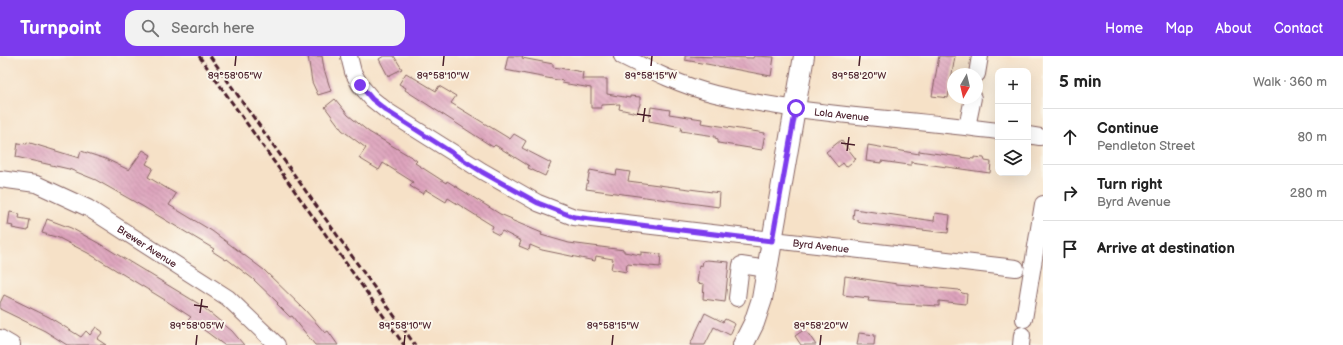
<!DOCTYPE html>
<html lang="en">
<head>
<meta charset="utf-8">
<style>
	:root { --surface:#fff; --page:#f2f2f2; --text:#222; --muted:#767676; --line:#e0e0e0; --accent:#7c3aed }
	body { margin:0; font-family:"Balsamiq Sans",sans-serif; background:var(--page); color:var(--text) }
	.controls { position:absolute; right:12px; top:12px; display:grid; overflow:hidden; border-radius:8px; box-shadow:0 4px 16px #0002 }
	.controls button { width:36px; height:36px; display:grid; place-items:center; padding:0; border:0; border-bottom:1px solid var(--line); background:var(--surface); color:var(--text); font:20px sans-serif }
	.compass { position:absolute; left:947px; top:12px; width:36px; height:36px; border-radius:50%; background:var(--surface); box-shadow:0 4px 16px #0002; rotate:188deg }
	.stop { position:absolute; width:12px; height:12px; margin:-9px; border:3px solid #7c3aed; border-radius:50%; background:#fff }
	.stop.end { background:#7c3aed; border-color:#fff; box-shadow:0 1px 4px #0008 }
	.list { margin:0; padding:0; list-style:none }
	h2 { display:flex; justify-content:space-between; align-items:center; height:52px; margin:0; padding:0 16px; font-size:17px }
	h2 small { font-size:13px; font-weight:400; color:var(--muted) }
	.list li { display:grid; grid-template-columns:26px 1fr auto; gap:12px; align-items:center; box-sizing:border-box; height:56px; padding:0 16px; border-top:1px solid var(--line) }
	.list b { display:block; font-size:15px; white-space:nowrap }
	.list p { margin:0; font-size:13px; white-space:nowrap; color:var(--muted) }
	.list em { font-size:13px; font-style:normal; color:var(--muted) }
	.icon { flex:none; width:22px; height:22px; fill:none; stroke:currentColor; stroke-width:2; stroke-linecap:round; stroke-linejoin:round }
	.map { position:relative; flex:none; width:1043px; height:289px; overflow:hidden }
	header { display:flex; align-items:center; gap:24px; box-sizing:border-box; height:56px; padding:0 20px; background:var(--accent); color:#fff }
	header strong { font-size:19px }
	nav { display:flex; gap:22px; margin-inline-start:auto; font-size:14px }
	.search { width:280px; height:36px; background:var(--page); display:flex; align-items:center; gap:10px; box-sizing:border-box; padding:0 14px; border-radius:12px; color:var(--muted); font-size:15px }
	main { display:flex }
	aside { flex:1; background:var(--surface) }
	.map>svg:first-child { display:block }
	.building { fill:url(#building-back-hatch) }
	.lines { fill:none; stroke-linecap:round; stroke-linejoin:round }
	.minor-casing { stroke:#866362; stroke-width:18 }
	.major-casing { stroke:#866362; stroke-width:22 }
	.minor { stroke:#fff; stroke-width:16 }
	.major { stroke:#fff; stroke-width:20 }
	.rail { stroke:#4a1f2b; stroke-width:3; stroke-dasharray:6 3; stroke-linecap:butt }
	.route { stroke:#7c3aed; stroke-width:5 }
	.ticks { fill:none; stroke:#4a1f2b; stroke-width:1.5 }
	.labels { text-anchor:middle; stroke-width:4; stroke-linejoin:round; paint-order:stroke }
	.street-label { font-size:10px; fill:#4a1f2b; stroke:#fbf7ec }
	.ticks-label { font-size:10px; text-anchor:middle; fill:#4a1f2b; stroke:#fbf7ec; stroke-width:4; stroke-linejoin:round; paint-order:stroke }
</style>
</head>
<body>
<header>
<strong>Turnpoint</strong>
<div class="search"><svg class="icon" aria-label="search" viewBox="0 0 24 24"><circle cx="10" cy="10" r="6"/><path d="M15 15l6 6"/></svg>Search here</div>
<nav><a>Home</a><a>Map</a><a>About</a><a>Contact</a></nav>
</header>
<main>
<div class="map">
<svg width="1043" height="289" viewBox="0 0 1043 289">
	<defs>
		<pattern id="building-back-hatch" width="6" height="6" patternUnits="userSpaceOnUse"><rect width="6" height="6" fill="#dea4bd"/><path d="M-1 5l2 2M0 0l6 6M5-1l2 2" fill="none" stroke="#b6859a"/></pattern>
	</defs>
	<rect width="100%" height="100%" fill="#fbf7ec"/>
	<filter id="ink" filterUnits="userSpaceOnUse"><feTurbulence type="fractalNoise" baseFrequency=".025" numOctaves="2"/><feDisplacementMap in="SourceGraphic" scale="8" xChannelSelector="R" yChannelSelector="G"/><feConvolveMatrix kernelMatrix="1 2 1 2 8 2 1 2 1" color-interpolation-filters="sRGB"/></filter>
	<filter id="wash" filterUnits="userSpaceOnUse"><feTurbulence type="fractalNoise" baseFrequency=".012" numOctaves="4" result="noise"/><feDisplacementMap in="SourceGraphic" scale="16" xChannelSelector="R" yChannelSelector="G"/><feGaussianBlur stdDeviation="0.9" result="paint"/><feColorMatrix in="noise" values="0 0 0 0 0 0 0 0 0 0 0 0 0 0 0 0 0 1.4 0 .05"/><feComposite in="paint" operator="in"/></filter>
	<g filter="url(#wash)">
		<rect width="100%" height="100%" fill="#f6e1c7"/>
		<g id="blocks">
			<!-- building -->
			<g class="building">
				<path d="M 308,0 L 322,0 L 324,13 L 331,35 L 318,39 L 312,26 Z"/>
				<path d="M 384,0 L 394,0 L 402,13 L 388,20 L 379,3 Z"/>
				<path d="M 508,0 L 523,0 L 522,2 L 553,8 L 553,11 L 583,16 L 582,23 L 607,23 L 607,38 L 630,42 L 630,40 L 640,41 L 640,48 L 637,57 L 619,53 L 620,48 L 601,49 L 601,52 L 591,52 L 591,32 L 562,27 L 563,25 L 505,14 Z"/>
				<path d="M 685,0 L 753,2 L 754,0 L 774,1 L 771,20 L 685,4 Z"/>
				<path d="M 939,0 L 955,0 L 948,42 L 932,40 Z"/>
				<path d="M 406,17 L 436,35 L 439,30 L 456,40 L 451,47 L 510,83 L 514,78 L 526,85 L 522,92 L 551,107 L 545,120 L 528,112 L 529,110 L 495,89 L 493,91 L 405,34 L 406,32 L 399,28 Z"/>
				<path d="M 335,43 L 348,59 L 369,76 L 413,102 L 417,105 L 415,107 L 446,127 L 447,125 L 500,158 L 512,163 L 511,164 L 542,177 L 541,179 L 569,187 L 624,194 L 624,196 L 641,199 L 641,196 L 661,198 L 660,211 L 627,208 L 626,216 L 611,213 L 613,203 L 596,200 L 595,205 L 542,194 L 530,189 L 529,194 L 519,190 L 521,185 L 502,175 L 499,179 L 491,175 L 493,170 L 448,142 L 446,146 L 426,134 L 423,138 L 410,130 L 413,126 L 383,107 L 379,114 L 359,102 L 366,92 L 342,74 L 325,51 Z"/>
				<path d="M 651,51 L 670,54 L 669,58 L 702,63 L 701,67 L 765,77 L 762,94 L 718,87 L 718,83 L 715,82 L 715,80 L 681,75 L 682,71 L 649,65 Z"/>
				<path d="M 841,84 L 856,103 L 846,111 L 843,107 L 838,111 L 826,96 Z"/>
				<path d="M 27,86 L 79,102 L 81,95 L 106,103 L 129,114 L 143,94 L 151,99 L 146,108 L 153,112 L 148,121 L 176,138 L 169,149 L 212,175 L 264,214 L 305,254 L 325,277 L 328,275 L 338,289 L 315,289 L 292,260 L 290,261 L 277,248 L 278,247 L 253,223 L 227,203 L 226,204 L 212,195 L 214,193 L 142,150 L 96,124 L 69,113 L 16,101 L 18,87 L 27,88 Z"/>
				<path d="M 868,89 L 919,98 L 919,95 L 974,103 L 974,101 L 984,102 L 985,105 L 991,106 L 990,117 L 911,106 L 911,109 L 909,109 L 881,105 L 881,107 L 866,105 Z"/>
				<path d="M 590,114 L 616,119 L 617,114 L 630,116 L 628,125 L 720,137 L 719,151 L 586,133 Z"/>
				<path d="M 854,153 L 934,165 L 935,157 L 950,159 L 948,177 L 861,167 L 858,166 L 858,164 L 853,163 Z"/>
				<path d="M 10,156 L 20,158 L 19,162 L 30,164 L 28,175 L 12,172 L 13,170 L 8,169 Z"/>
				<path d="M 47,163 L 71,172 L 100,188 L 199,248 L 232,275 L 244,289 L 224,289 L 200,271 L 198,273 L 187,265 L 191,261 L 165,244 L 88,197 L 59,182 L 42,177 Z"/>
				<path d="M 707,204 L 729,206 L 725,246 L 703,243 L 704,228 L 697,227 L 699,209 L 702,210 L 703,205 Z"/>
				<path d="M 845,220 L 897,228 L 959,234 L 962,237 L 967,238 L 966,248 L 939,245 L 939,250 L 902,248 L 868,245 L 869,242 L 843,239 Z"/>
				<path d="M 4,239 L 49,261 L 81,281 L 86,275 L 90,279 L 96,271 L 103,276 L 97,283 L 106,289 L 67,289 L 45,275 L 0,253 L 0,247 Z"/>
				<path d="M 705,257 L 723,266 L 725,263 L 735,268 L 730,279 L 714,271 L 705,289 L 690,289 Z"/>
				<path d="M 805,273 L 816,289 L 801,289 L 795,280 Z"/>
				<path d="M 859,277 L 875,279 L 874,289 L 857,289 Z"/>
			</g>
		</g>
	</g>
	<g filter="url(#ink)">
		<use href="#blocks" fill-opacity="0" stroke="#866362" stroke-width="1"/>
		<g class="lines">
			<!-- minor casing -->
			<g class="minor-casing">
				<g id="minor">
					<path id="s1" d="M 349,0 L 353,16 L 360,29 L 372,43 L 387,55 L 482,115 L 538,147 L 574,161 L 1016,212"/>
					<path id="s2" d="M 622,0 C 652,15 682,30 715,38 C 807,60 904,62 998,75"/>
					<path d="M 977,18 L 980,0"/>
					<path d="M 967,71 L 973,42"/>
					<path d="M 1028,79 L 1040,81"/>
					<path id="s3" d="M 0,123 L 36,128 L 88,152 L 228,242 L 277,289"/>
					<path d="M 737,242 L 741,209 L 767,213"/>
					<path d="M 1024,263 L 1043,148"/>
					<path d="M 0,282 L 12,289"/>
					<path d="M 1021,289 L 1022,279"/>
				</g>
			</g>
			<!-- major casing -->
			<g class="major-casing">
				<path id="major" d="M 743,289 L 754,267 L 762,243 L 804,0"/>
			</g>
			<!-- minor -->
			<use href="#minor" class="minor"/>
			<!-- major -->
			<use href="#major" class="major"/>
			<!-- rail -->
			<g class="rail">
				<path d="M 199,0 L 404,289"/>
				<path d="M 210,0 L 415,289"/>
			</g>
		</g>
	</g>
	<g class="lines" filter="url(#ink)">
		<!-- route -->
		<path class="route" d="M 360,29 L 372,43 L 387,55 L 482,116 L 538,147 L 574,161 L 772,185 L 796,52"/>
	</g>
	<!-- ticks -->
	<path class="ticks" d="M 235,10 L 236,0M 443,10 L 444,0M 651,10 L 652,0M 859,10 L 860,0M 637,58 L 651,60M 643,66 L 645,52M 841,87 L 855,89M 847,95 L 849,81M 194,249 L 208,251M 200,257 L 202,243M 196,289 L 197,279M 404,289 L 405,279M 612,289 L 613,279M 820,289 L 821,279"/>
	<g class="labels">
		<!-- street labels -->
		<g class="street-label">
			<text dy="4" stroke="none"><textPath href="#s2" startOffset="229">Lola Avenue</textPath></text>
			<text dy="4" stroke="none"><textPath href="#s3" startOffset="164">Brewer Avenue</textPath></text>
			<text dy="4" stroke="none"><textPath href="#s1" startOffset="533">Byrd Avenue</textPath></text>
		</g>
	</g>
	<g class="ticks-label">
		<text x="235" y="23">89°58'05"W</text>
		<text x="443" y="23">89°58'10"W</text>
		<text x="651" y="23">89°58'15"W</text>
		<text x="859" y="23">89°58'20"W</text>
		<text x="197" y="273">89°58'05"W</text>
		<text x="405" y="273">89°58'10"W</text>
		<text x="613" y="273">89°58'15"W</text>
		<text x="821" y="273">89°58'20"W</text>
	</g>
</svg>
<div class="controls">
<button>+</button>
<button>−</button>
<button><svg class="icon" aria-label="layers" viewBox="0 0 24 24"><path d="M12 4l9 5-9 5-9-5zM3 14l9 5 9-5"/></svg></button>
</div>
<svg class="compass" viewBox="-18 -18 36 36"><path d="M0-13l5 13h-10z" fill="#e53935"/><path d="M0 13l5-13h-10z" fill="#767676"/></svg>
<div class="stop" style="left:796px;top:52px"></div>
<div class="stop end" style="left:360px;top:29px"></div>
</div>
<aside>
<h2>5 min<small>Walk · 360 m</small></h2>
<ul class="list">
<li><svg class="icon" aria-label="ahead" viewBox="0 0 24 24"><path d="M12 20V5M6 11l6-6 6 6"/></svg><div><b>Continue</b><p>Pendleton Street</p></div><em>80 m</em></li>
<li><svg class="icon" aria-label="right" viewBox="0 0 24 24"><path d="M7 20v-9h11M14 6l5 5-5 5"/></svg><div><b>Turn right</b><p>Byrd Avenue</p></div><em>280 m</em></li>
<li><svg class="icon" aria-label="arrive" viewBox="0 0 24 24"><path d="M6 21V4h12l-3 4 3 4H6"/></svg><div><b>Arrive at destination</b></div></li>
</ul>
</aside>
</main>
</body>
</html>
